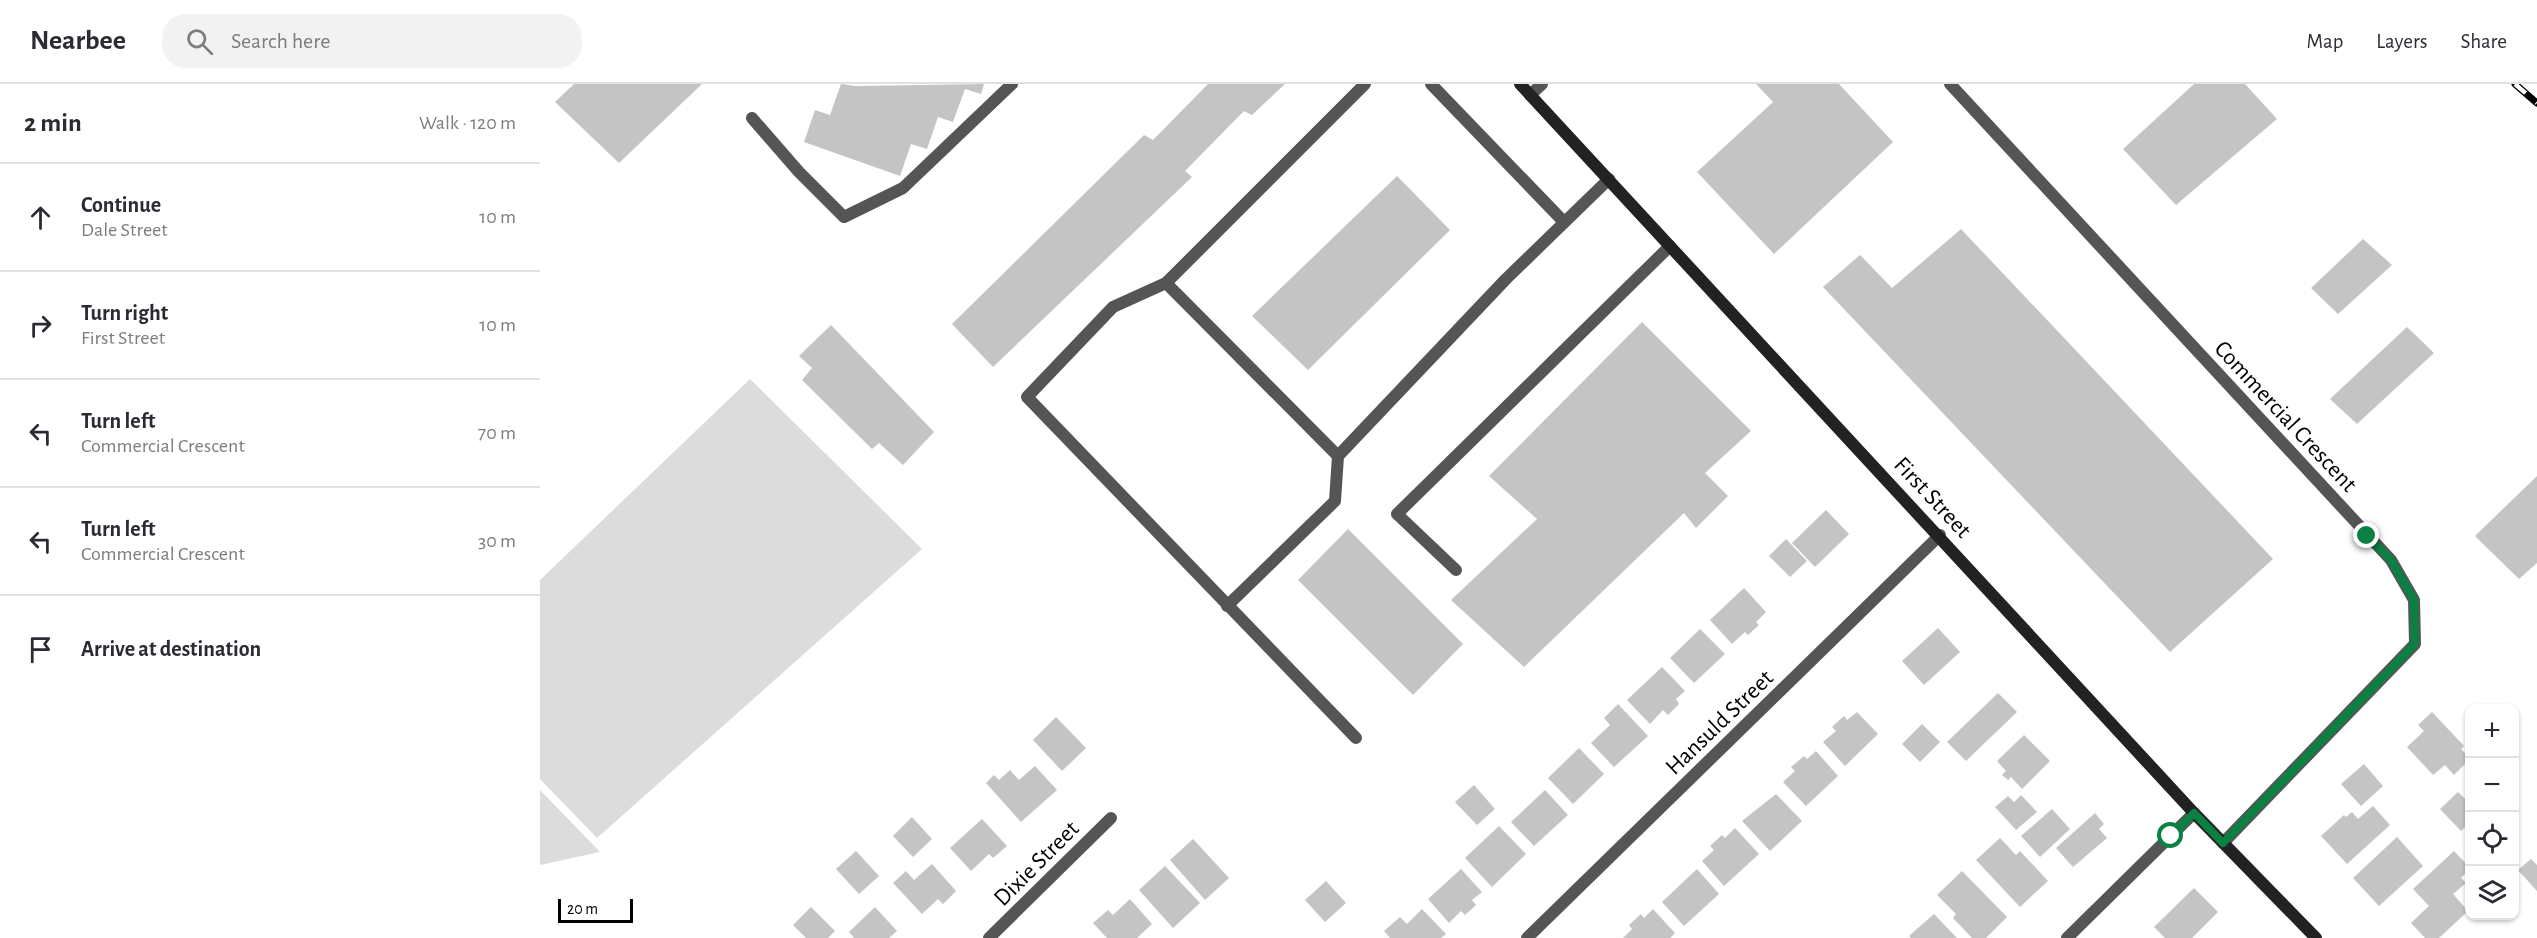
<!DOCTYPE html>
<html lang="en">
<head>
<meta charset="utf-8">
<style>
	:root { --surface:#fff; --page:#f2f2f3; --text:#2b2b33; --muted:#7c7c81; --line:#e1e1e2 }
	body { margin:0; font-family:"Alegreya Sans",sans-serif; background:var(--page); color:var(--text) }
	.controls { position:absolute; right:18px; bottom:18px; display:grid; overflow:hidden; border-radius:12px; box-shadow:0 2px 4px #0004 }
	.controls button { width:54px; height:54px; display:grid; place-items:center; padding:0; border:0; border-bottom:2px solid var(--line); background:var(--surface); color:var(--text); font:30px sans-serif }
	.scale { position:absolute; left:18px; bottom:15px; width:75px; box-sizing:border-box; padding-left:6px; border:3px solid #000; border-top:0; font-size:16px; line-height:21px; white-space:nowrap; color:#000; -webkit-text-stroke:4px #fff; paint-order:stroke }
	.stop { position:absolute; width:18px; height:18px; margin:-14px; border:4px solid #0b8043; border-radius:50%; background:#fff }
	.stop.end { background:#0b8043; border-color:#fff; box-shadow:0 2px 6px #0008 }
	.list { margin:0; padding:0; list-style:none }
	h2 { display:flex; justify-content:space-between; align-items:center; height:78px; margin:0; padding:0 24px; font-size:26px }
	h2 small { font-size:20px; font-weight:400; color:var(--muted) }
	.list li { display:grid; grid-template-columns:39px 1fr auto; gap:18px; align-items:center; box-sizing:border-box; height:108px; padding:0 24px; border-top:2px solid var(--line) }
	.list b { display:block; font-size:22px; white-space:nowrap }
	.list p { margin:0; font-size:20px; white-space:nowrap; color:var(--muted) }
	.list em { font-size:20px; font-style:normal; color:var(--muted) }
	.icon { flex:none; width:33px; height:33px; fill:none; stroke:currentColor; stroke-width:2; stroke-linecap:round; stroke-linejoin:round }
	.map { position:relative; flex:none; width:1997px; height:854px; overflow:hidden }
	header { display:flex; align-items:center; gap:36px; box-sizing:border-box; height:84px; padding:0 30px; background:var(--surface); border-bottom:2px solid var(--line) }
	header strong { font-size:28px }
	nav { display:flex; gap:33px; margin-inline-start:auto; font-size:21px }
	.search { width:420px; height:54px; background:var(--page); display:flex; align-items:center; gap:15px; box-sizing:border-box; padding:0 21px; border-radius:24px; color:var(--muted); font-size:22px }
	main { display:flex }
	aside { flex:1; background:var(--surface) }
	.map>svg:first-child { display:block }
	.green { fill:#dcdcdc }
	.building { fill:#c4c4c4 }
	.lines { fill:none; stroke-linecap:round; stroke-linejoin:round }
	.lane { stroke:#555; stroke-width:12 }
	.street { stroke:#555; stroke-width:12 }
	.secondary { stroke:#222; stroke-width:12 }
	.rail-casing { stroke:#000; stroke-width:7 }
	.rail { stroke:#fff; stroke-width:4.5; stroke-dasharray:14; stroke-linecap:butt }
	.route { stroke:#0b8043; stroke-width:8 }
	.labels { text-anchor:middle; stroke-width:5; stroke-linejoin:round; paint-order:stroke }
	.street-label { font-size:24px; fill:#000; stroke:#fff }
</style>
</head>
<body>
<header>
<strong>Nearbee</strong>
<div class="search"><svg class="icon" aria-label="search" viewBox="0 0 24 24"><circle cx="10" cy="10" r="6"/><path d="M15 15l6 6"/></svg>Search here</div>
<nav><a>Map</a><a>Layers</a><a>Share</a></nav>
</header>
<main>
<aside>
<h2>2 min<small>Walk · 120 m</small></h2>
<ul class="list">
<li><svg class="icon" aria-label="ahead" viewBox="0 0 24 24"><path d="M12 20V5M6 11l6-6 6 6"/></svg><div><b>Continue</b><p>Dale Street</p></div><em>10 m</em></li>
<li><svg class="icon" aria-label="right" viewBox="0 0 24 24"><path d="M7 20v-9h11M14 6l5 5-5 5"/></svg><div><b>Turn right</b><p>First Street</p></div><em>10 m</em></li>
<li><svg class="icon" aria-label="left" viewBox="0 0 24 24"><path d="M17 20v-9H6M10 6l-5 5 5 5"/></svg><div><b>Turn left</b><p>Commercial Crescent</p></div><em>70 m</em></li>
<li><svg class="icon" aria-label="left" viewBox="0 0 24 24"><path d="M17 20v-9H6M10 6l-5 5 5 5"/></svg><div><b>Turn left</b><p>Commercial Crescent</p></div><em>30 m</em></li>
<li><svg class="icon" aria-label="arrive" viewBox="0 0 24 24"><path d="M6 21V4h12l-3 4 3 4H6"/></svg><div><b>Arrive at destination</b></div></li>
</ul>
</aside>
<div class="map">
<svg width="1997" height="854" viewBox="0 0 1997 854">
	<rect width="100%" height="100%" fill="#fff"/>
	<!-- green -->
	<g class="green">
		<path d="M 210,295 L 382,465 L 57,754 L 0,695 L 0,496 Z"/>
		<path d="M 0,706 L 60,768 L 0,781 Z"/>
	</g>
	<!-- building -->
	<g class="building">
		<path d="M 34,0 L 162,0 L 79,79 L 15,18 Z"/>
		<path d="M 301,0 L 316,2 L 444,0 L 441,10 L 425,5 L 413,38 L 398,33 L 387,65 L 371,60 L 360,92 L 264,58 L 275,26 L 290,31 Z"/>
		<path d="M 668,0 L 745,0 L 712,31 L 704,27 L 645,87 L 652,93 L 453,283 L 412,240 L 604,51 L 613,56 Z"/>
		<path d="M 1216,0 L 1299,0 L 1353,58 L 1234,170 L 1157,88 L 1233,18 Z"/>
		<path d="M 1654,0 L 1705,0 L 1737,35 L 1636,121 L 1583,65 Z"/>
		<path d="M 857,92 L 910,146 L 768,286 L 712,232 Z"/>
		<path d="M 1421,145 L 1733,475 L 1630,568 L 1283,203 L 1320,171 L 1352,204 Z"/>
		<path d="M 1823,155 L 1852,181 L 1798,230 L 1771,204 Z"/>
		<path d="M 1102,238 L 1211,347 L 1165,389 L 1188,412 L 1156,444 L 1144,429 L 984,583 L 911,516 L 997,435 L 949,392 Z"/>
		<path d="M 291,241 L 394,348 L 363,381 L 339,359 L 332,365 L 262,296 L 272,284 L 259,272 Z"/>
		<path d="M 1867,243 L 1894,269 L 1817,340 L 1790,315 Z"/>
		<path d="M 1997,392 L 1997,479 L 1979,495 L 1935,452 Z"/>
		<path d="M 1286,426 L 1309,450 L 1275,483 L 1252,459 Z"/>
		<path d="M 808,445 L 923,560 L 873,611 L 758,496 Z"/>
		<path d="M 1246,455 L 1267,477 L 1250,493 L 1229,472 Z"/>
		<path d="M 1204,504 L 1226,528 L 1216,538 L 1219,541 L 1208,551 L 1205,548 L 1192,560 L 1170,536 Z"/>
		<path d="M 1398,544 L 1420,568 L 1384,601 L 1362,577 Z"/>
		<path d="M 1160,545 L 1185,570 L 1154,599 L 1130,574 Z"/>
		<path d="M 1122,583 L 1145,607 L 1136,615 L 1139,620 L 1128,631 L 1123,626 L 1110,640 L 1087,616 Z"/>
		<path d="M 1458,609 L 1477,628 L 1426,677 L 1407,658 Z"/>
		<path d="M 1078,620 L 1108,652 L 1074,683 L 1051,659 L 1070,641 L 1064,634 Z"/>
		<path d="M 1317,628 L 1338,650 L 1305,682 L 1283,658 L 1296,647 L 1292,643 L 1304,632 L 1307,636 Z"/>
		<path d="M 1892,628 L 1924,662 L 1921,665 L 1930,675 L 1914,691 L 1905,681 L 1893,691 L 1867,663 L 1884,647 L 1878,641 Z"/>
		<path d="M 516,633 L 546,664 L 522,687 L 493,656 Z"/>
		<path d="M 1382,640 L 1400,658 L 1380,678 L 1362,660 Z"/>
		<path d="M 1484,651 L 1510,677 L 1482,705 L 1471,693 L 1468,696 L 1462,691 L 1466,687 L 1457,677 Z"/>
		<path d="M 1039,664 L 1064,690 L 1033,720 L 1008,694 Z"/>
		<path d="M 1276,667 L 1298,692 L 1266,722 L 1243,698 L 1255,687 L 1251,683 L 1264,672 L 1267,675 Z"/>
		<path d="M 1824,680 L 1843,702 L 1821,722 L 1801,700 Z"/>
		<path d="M 495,682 L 517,706 L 481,738 L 446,699 L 454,691 L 459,696 L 470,686 L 479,696 Z"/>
		<path d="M 934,701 L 955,725 L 937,741 L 915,718 Z"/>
		<path d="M 1005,706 L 1028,731 L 994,762 L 971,738 Z"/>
		<path d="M 1918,708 L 1930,720 L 1930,738 L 1921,747 L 1900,725 Z"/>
		<path d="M 1236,710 L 1262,737 L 1230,767 L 1202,737 Z"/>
		<path d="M 1481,711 L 1497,728 L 1476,746 L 1455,723 L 1468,712 L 1474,718 Z"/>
		<path d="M 1833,722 L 1850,741 L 1807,780 L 1781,752 L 1804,731 L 1806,733 L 1812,728 L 1818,735 Z"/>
		<path d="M 1512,725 L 1530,745 L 1500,773 L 1481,752 Z"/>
		<path d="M 1555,729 L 1564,740 L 1559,745 L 1567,754 L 1533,783 L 1516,764 Z"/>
		<path d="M 372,733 L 392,755 L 373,773 L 353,752 Z"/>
		<path d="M 442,735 L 467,762 L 453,774 L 449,770 L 431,787 L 410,764 Z"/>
		<path d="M 959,742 L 986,770 L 952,803 L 925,774 Z"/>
		<path d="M 1195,744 L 1219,770 L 1184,802 L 1162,777 L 1174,766 L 1170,762 L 1182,751 L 1185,754 Z"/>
		<path d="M 1857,753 L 1883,782 L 1839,822 L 1813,794 Z"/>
		<path d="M 1460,754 L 1476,771 L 1480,767 L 1508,797 L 1480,823 L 1436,776 Z"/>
		<path d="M 653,755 L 689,794 L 665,816 L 630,776 Z"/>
		<path d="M 316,767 L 339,792 L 319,810 L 296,785 Z"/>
		<path d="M 1914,767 L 1930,784 L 1921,794 L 1926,799 L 1913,810 L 1928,827 L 1899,854 L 1885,854 L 1871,839 L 1889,822 L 1873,805 Z"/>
		<path d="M 1991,775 L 1997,781 L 1997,807 L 1978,786 Z"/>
		<path d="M 392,780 L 416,807 L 403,820 L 398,815 L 382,830 L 353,799 L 366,787 L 374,796 Z"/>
		<path d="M 625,782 L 660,819 L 633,844 L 599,806 Z"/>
		<path d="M 921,785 L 942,808 L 932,816 L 936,821 L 925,831 L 921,827 L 909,839 L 888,815 Z"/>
		<path d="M 1157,785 L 1179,810 L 1144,842 L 1122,818 Z"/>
		<path d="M 1422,787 L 1467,833 L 1446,854 L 1432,854 L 1413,834 L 1416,830 L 1397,811 Z"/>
		<path d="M 786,797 L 806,819 L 785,838 L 765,816 Z"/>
		<path d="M 1654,804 L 1678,828 L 1652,854 L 1625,854 L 1614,843 Z"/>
		<path d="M 590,815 L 612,840 L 597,854 L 567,854 L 553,839 L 568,826 L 573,831 Z"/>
		<path d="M 271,823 L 295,847 L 288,854 L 266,854 L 253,841 Z"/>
		<path d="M 335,823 L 357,847 L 349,854 L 314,854 L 309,848 Z"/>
		<path d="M 882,825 L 906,850 L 901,854 L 850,854 L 844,847 L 860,833 L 867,840 Z"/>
		<path d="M 1113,825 L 1135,849 L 1130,854 L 1083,854 L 1092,845 L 1089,841 L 1101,830 L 1104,834 Z"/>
		<path d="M 1394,830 L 1417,854 L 1371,854 L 1369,852 Z"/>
	</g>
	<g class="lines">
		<!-- lane -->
		<g class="lane">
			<path d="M 891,0 L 1024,138"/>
			<path d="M 990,11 L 1002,0"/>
			<path d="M 212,34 L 259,88 L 304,133 L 363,104 L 472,0"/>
			<path d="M 626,199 L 798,372 L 966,195 L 1069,95"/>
			<path d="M 916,486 L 857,430 L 1130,162"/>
			<path d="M 687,522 L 795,417 L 798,372"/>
			<path d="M 816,654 L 487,313 L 573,223 L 626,199 L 825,0"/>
		</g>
		<!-- street -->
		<g class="street">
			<path d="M 1410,0 L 1851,476 L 1874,516 L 1875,560 L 1683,759"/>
			<path d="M 449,854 L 571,734"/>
			<path d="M 987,854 L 1400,451"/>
			<path d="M 1527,854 L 1654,729"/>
		</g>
		<!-- secondary -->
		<path class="secondary" d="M 980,0 L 1654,729 L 1776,854"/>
		<!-- rail casing -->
		<g class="rail-casing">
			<path id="rail" d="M 1975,0 L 1997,19"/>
		</g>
		<!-- rail -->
		<use href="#rail" class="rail"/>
	</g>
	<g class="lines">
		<!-- route -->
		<path class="route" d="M 1631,752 L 1654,729 L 1683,759 L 1875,560 L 1874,516 L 1851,476 L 1827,452"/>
	</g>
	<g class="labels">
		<!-- street labels -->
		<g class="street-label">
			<text transform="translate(1746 332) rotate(47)" y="8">Commercial Crescent</text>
			<text transform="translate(1393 413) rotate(47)" y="8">First Street</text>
			<text transform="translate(1179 638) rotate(-44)" y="8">Hansuld Street</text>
			<text transform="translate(496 779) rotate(-45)" y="8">Dixie Street</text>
		</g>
	</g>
</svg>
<div class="controls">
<button>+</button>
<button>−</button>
<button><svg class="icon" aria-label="locate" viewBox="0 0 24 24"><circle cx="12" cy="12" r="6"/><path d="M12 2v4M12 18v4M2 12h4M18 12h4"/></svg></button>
<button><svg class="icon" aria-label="layers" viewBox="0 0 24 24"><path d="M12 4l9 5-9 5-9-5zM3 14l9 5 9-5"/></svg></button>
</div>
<div class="scale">20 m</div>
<div class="stop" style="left:1631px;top:752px"></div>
<div class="stop end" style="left:1827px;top:452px"></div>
</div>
</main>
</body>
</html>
